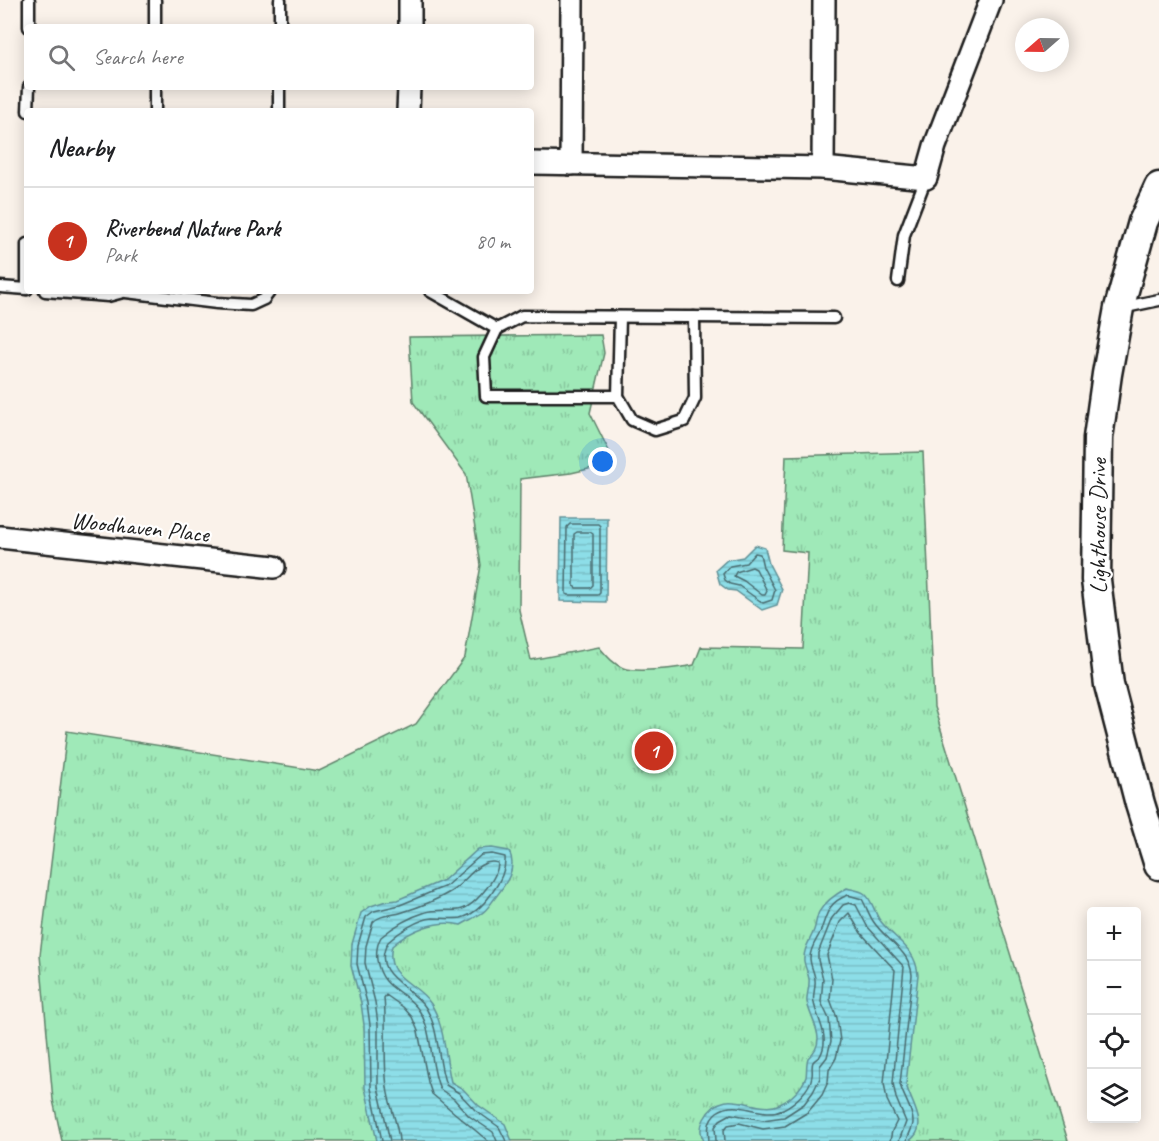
<!DOCTYPE html>
<html lang="en">
<head>
<meta charset="utf-8">
<style>
	:root { --surface:#fff; --page:#f2f2f2; --text:#202124; --muted:#757577; --line:#e0e0e0; --accent:#c8321e }
	body { margin:0; font-family:Caveat,sans-serif; background:var(--page); color:var(--text) }
	.controls { position:absolute; right:18px; bottom:18px; display:grid; overflow:hidden; border-radius:6px; box-shadow:0 3px 15px #0003 }
	.controls button { width:54px; height:54px; display:grid; place-items:center; padding:0; border:0; border-bottom:2px solid var(--line); background:var(--surface); color:var(--text); font:30px sans-serif }
	.compass { position:absolute; left:1015px; top:18px; width:54px; height:54px; border-radius:50%; background:var(--surface); box-shadow:0 3px 15px #0003; rotate:250deg }
	.you { position:absolute; left:603px; top:462px; width:21px; height:21px; margin:-15px; border:4px solid #fff; border-radius:50%; background:#1a73e8; box-shadow:0 0 0 9px #1a73e833 }
	.badge { display:grid; place-items:center; width:39px; height:39px; border-radius:50%; background:var(--accent); color:#fff; font-size:20px; font-weight:700 }
	.pin { position:absolute; translate:-50% -50%; border:3px solid #fff; box-shadow:0 2px 6px #0006 }
	.list { margin:0; padding:0; list-style:none }
	h2 { display:flex; justify-content:space-between; align-items:center; height:78px; margin:0; padding:0 24px; font-size:26px }
	h2 small { font-size:20px; font-weight:400; color:var(--muted) }
	.list li { display:grid; grid-template-columns:39px 1fr auto; gap:18px; align-items:center; box-sizing:border-box; height:108px; padding:0 24px; border-top:2px solid var(--line) }
	.list b { display:block; font-size:22px; white-space:nowrap }
	.list p { margin:0; font-size:20px; white-space:nowrap; color:var(--muted) }
	.list em { font-size:20px; font-style:normal; color:var(--muted) }
	.icon { flex:none; width:33px; height:33px; fill:none; stroke:currentColor; stroke-width:2; stroke-linecap:round; stroke-linejoin:round }
	.map { position:relative; flex:none; width:1159px; height:1141px; overflow:hidden }
	.search { position:absolute; background:var(--surface); box-shadow:0 3px 15px #0003; left:24px; top:24px; width:510px; height:66px; display:flex; align-items:center; gap:15px; box-sizing:border-box; padding:0 21px; border-radius:6px; color:var(--muted); font-size:22px }
	.panel { position:absolute; background:var(--surface); box-shadow:0 3px 15px #0003; left:24px; top:108px; width:510px; height:186px; border-radius:6px }
	.map>svg:first-child { display:block }
	.park { fill:url(#park-tufts); stroke:#5e826a; stroke-width:1.5 }
	.water { fill:url(#water-rules); stroke:#609096; stroke-width:1.5 }
	.lines { fill:none; stroke-linecap:round; stroke-linejoin:round }
	.shore { stroke:#496a6e; stroke-width:1.5 }
	.lane-casing { stroke:#1c1c1c; stroke-width:15 }
	.street-casing { stroke:#1c1c1c; stroke-width:26 }
	.secondary-casing { stroke:#1c1c1c; stroke-width:33 }
	.lane { stroke:#fff; stroke-width:10 }
	.street { stroke:#fff; stroke-width:21 }
	.secondary { stroke:#fff; stroke-width:28 }
	.labels { text-anchor:middle; stroke-width:4.5; stroke-linejoin:round; paint-order:stroke }
	.street-label { font-size:24px; fill:#1c1c1c; stroke:#fff }
</style>
</head>
<body>
<div class="map">
<svg width="1159" height="1141" viewBox="0 0 1159 1141">
	<defs>
		<pattern id="park-tufts" width="24" height="20" patternUnits="userSpaceOnUse" patternTransform="scale(1.5)"><rect width="24" height="20" fill="#9fe9b8"/><path d="M3 7l-1-3M5 7V3M7 7l1-3M15 17l-1-3M17 17v-4M19 17l1-3" fill="none" stroke="#88c79e"/></pattern>
		<pattern id="water-rules" width="6" height="5" patternUnits="userSpaceOnUse" patternTransform="scale(1.5)"><rect width="6" height="5" fill="#8ddee8"/><path d="M0 2.5h6" fill="none" stroke="#79bec6"/></pattern>
	</defs>
	<rect width="100%" height="100%" fill="#faf2ea"/>
	<filter id="ink" filterUnits="userSpaceOnUse"><feTurbulence type="fractalNoise" baseFrequency=".0167" numOctaves="2"/><feDisplacementMap in="SourceGraphic" scale="12" xChannelSelector="R" yChannelSelector="G"/><feConvolveMatrix kernelMatrix="1 2 1 2 8 2 1 2 1" color-interpolation-filters="sRGB"/></filter>
	<g filter="url(#ink)">
		<!-- park -->
		<path class="park" d="M 601,335 L 604,353 L 590,413 L 615,463 L 571,473 L 520,479 L 519,610 L 531,660 L 599,647 C 606,655 613,664 623,668 C 636,673 680,668 694,665 L 701,647 L 803,649 L 808,553 L 782,550 L 786,456 L 923,452 L 934,707 L 1068,1141 L 62,1141 L 53,1100 L 40,955 L 67,731 L 319,771 L 416,724 L 465,657 L 481,565 L 466,474 L 413,402 L 409,337 Z"/>
		<!-- water -->
		<g class="water">
			<path d="M 561,518 L 607,518 L 606,602 L 560,601 Z"/>
			<path d="M 755,545 L 765,548 L 769,564 L 782,589 L 777,605 L 762,610 L 736,591 L 728,590 L 720,584 L 716,570 L 727,560 L 743,557 Z"/>
			<path d="M 492,848 L 509,851 C 518,869 505,885 495,898 C 491,903 487,910 482,913 C 476,917 468,921 461,925 C 437,919 410,930 392,946 C 384,980 417,981 431,1004 C 445,1026 445,1057 451,1082 L 463,1089 L 478,1105 L 505,1124 L 512,1141 L 377,1141 L 365,1088 L 364,1025 L 361,1003 L 351,965 L 352,944 L 361,913 L 371,906 L 383,902 L 397,900 L 444,880 L 478,849 Z"/>
			<path d="M 847,888 C 853,890 860,890 865,894 C 872,900 874,911 879,919 C 893,939 916,947 918,975 L 906,1084 C 910,1102 931,1127 909,1141 L 704,1141 C 700,1134 700,1126 704,1119 C 725,1081 755,1116 780,1104 C 791,1099 802,1088 806,1077 C 807,1071 806,1064 808,1058 C 829,1040 811,1022 807,1002 C 806,995 810,987 809,979 C 808,973 805,967 804,961 C 803,949 810,941 814,930 C 816,925 816,918 819,912 C 825,901 836,894 847,888 Z"/>
		</g>
		<g class="lines">
			<!-- shore -->
			<g class="shore">
				<path d="M 570,524 L 598,524 L 600,526 L 600,593 L 598,595 L 569,595 L 566,594 L 567,527 Z"/>
				<path d="M 577,532 L 590,532 L 593,534 L 593,585 L 590,588 L 576,588 L 574,586 L 574,534 Z"/>
				<path d="M 755,553 L 760,554 L 763,567 L 775,590 L 772,600 L 763,603 L 739,586 L 730,584 L 725,580 L 723,574 L 730,566 L 746,563 Z"/>
				<path d="M 752,567 L 756,569 L 767,591 L 765,595 L 762,595 L 744,581 L 734,576 L 736,572 Z"/>
				<path d="M 382,1141 L 371,1088 L 370,1025 L 367,1003 L 357,964 L 358,945 L 366,917 L 374,911 L 400,905 L 446,886 L 481,855 L 492,854 L 505,857 C 507,878 482,913 461,918 C 456,919 440,918 433,918 C 418,919 399,932 388,942 C 369,976 413,986 426,1008 C 440,1031 437,1060 446,1085 L 459,1093 L 475,1110 L 499,1127 L 506,1141"/>
				<path d="M 390,1141 L 378,1087 L 378,1024 L 375,1002 L 365,963 L 366,946 L 373,922 C 381,914 392,916 403,912 C 419,907 435,901 450,892 C 466,883 479,856 498,863 C 498,878 473,909 458,910 C 448,911 435,909 426,912 C 410,917 394,926 381,937 C 377,944 376,952 377,960 C 382,992 406,989 420,1012 C 434,1035 429,1065 440,1089 L 454,1099 L 469,1116 L 493,1132 L 497,1141"/>
				<path d="M 399,1141 C 398,1123 389,1105 387,1087 C 383,1057 387,1028 384,998 L 386,995 L 403,1007 L 412,1017 L 418,1031 L 428,1082 L 432,1094 L 488,1141"/>
				<path d="M 709,1141 C 708,1130 707,1120 717,1112 C 739,1097 761,1120 783,1109 C 795,1103 810,1090 812,1076 C 813,1071 811,1066 813,1062 C 815,1059 818,1058 820,1056 C 831,1037 817,1019 814,1003 C 812,996 816,988 815,980 C 815,973 810,966 810,958 C 810,948 816,941 820,933 C 827,914 827,903 848,895 L 862,899 C 866,906 869,915 873,921 C 885,940 910,950 912,975 L 900,1084 C 903,1097 913,1109 913,1122 C 913,1129 908,1134 907,1141"/>
				<path d="M 716,1141 L 715,1127 L 720,1120 L 731,1114 L 763,1120 L 784,1117 L 804,1104 L 813,1092 L 820,1078 L 820,1066 L 827,1057 L 831,1041 L 829,1019 L 821,1002 L 823,979 L 818,960 L 818,953 L 832,918 L 843,905 L 849,903 L 856,905 L 867,926 L 904,967 L 893,1083 L 896,1098 L 906,1122 L 899,1141"/>
				<path d="M 725,1141 L 724,1130 L 728,1125 L 739,1123 L 763,1129 L 785,1126 L 808,1112 L 822,1095 L 828,1082 L 829,1070 L 836,1058 L 840,1041 L 837,1018 L 830,999 L 832,979 L 827,955 L 840,922 L 849,913 L 861,933 L 895,970 L 884,1083 L 887,1100 L 897,1121 L 892,1131 L 890,1141"/>
			</g>
			<!-- lane casing -->
			<g class="lane-casing">
				<g id="lane">
					<path d="M 29,27 L 29,0"/>
					<path d="M 155,27 L 155,0"/>
					<path d="M 280,27 L 280,0"/>
					<path d="M 28,111 L 29,87"/>
					<path d="M 155,111 L 155,87"/>
					<path d="M 279,111 L 279,87"/>
					<path d="M 898,281 L 904,235 L 926,178"/>
					<path d="M 0,287 L 27,289"/>
					<path d="M 27,289 L 27,244"/>
					<path d="M 45,291 L 108,296 L 127,291"/>
					<path d="M 430,291 L 497,329"/>
					<path d="M 126,292 L 217,303 L 251,305 L 264,299 L 270,291"/>
					<path d="M 1121,308 L 1159,300"/>
					<path d="M 620,317 L 618,396 L 632,420 L 655,430 L 684,421 L 695,398 L 694,317"/>
					<path d="M 618,396 L 486,396 L 484,357 L 497,329 L 522,316 L 834,318"/>
				</g>
			</g>
			<!-- street casing -->
			<g class="street-casing">
				<g id="street">
					<path d="M 410,27 L 410,0"/>
					<path d="M 408,111 L 409,87"/>
					<path d="M 531,163 L 823,168 L 926,178 L 935,146 L 991,0"/>
					<path d="M 571,164 L 572,0"/>
					<path d="M 823,168 L 824,0"/>
					<path d="M 0,537 L 274,567"/>
				</g>
			</g>
			<!-- secondary casing -->
			<g class="secondary-casing">
				<path id="secondary" d="M 1159,187 L 1143,222 L 1119,308 L 1107,374 L 1098,438 L 1096,580 L 1109,685 L 1140,804 L 1159,865"/>
			</g>
			<!-- lane -->
			<use href="#lane" class="lane"/>
			<!-- street -->
			<use href="#street" class="street"/>
			<!-- secondary -->
			<use href="#secondary" class="secondary"/>
		</g>
	</g>
	<g class="labels">
		<!-- street labels -->
		<g class="street-label">
			<text transform="translate(1098 526) rotate(-90)" y="8">Lighthouse Drive</text>
			<text transform="translate(140 527) rotate(6)" y="8">Woodhaven Place</text>
		</g>
	</g>
</svg>
<div class="controls">
<button>+</button>
<button>−</button>
<button><svg class="icon" aria-label="locate" viewBox="0 0 24 24"><circle cx="12" cy="12" r="6"/><path d="M12 2v4M12 18v4M2 12h4M18 12h4"/></svg></button>
<button><svg class="icon" aria-label="layers" viewBox="0 0 24 24"><path d="M12 4l9 5-9 5-9-5zM3 14l9 5 9-5"/></svg></button>
</div>
<svg class="compass" viewBox="-18 -18 36 36"><path d="M0-13l5 13h-10z" fill="#e53935"/><path d="M0 13l5-13h-10z" fill="#757577"/></svg>
<div class="you"></div>
<div class="pin badge" style="left:654px;top:751px">1</div>
<div class="search"><svg class="icon" aria-label="search" viewBox="0 0 24 24"><circle cx="10" cy="10" r="6"/><path d="M15 15l6 6"/></svg>Search here</div>
<section class="panel">
<h2>Nearby<small></small></h2>
<ul class="list">
<li><span class="badge">1</span><div><b>Riverbend Nature Park</b><p>Park</p></div><em>80 m</em></li>
</ul>
</section>
</div>
</body>
</html>
